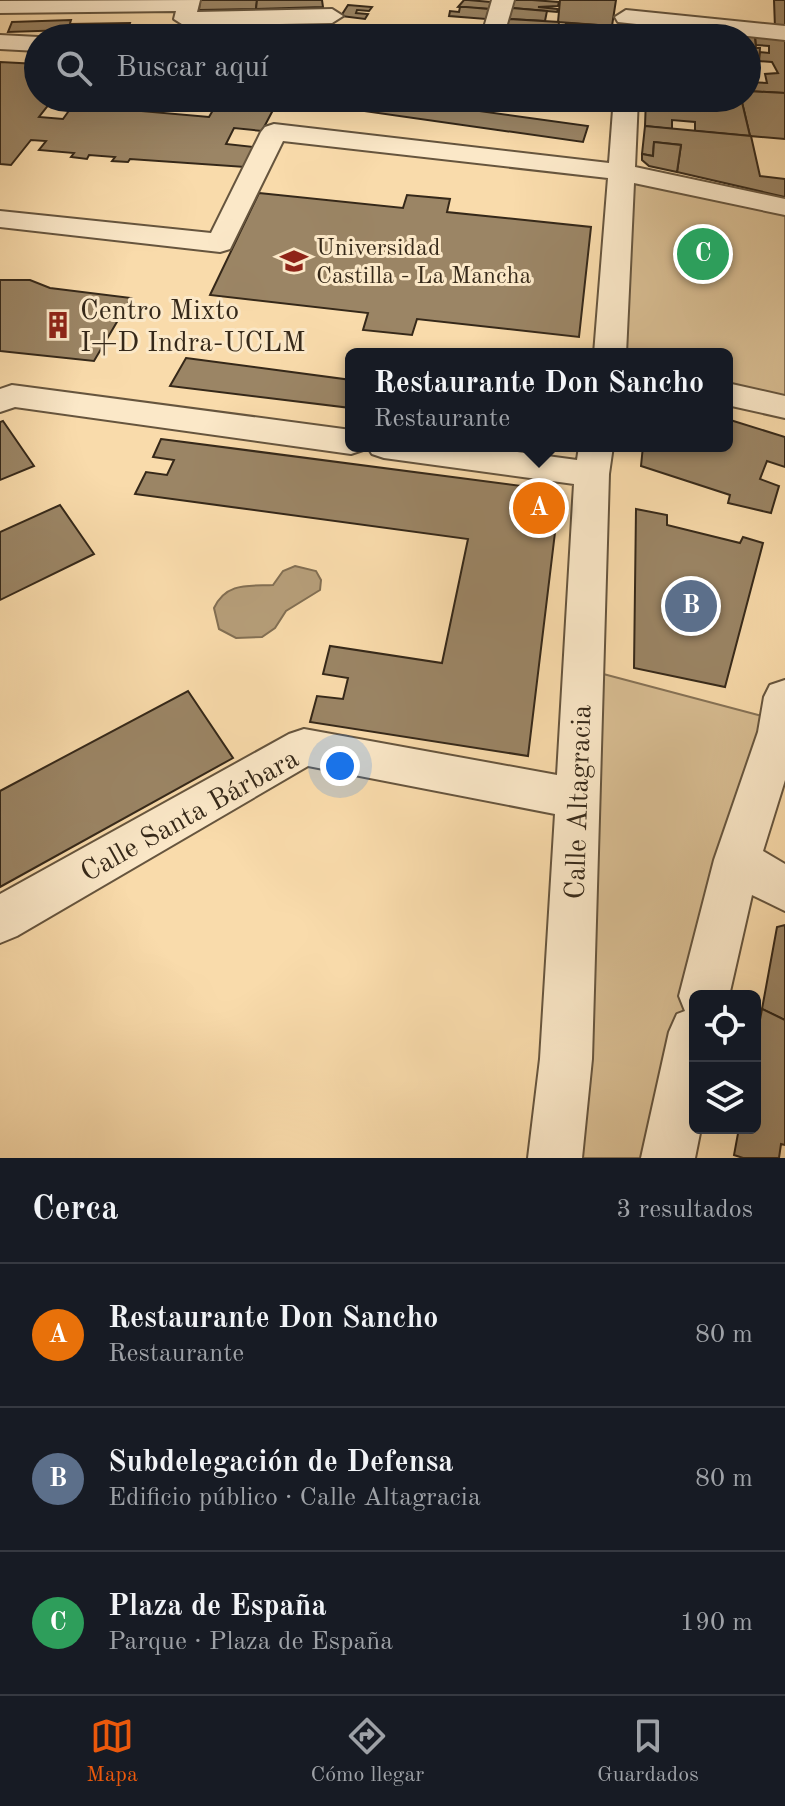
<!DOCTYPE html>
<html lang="es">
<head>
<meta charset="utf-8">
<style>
	:root { --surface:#171b24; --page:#20242c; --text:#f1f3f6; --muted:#9ea1a6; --line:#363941; --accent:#ea580c }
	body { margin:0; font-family:"Old Standard TT",serif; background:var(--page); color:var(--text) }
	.controls { position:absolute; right:24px; bottom:24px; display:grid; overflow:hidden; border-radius:12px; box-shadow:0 8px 32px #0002 }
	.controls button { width:72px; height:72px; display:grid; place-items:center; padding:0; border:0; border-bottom:2px solid var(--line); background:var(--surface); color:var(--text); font:40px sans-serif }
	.you { position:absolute; left:340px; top:766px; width:28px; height:28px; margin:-20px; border:6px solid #fff; border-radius:50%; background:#1a73e8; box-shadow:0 0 0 12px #1a73e833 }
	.badge { display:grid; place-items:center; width:52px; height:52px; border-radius:50%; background:var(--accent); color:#fff; font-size:26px; font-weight:700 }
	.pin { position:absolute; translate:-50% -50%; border:4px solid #fff; box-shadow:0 2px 8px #0006 }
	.popup { position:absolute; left:345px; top:348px; width:388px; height:104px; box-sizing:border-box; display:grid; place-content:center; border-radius:12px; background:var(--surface); filter:drop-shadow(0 2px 6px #0005); font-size:26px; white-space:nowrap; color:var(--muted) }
	.popup b { font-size:30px; color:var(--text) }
	.popup::after { content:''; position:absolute; left:50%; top:100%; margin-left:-16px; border:16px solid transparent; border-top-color:var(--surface) }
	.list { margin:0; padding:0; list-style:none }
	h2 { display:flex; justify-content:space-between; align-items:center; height:104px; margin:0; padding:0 32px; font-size:34px }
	h2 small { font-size:26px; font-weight:400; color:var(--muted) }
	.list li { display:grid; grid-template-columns:52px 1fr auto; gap:24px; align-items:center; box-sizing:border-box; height:144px; padding:0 32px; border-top:2px solid var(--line) }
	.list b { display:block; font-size:30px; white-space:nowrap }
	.list p { margin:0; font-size:26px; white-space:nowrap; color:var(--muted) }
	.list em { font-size:26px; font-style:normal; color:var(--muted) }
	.icon { flex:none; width:44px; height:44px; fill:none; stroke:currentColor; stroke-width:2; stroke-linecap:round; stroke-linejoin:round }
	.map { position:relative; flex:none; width:785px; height:1158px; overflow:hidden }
	.search { position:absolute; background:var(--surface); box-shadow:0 8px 32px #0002; left:24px; right:24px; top:24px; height:88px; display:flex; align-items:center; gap:20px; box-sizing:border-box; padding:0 28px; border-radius:44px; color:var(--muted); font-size:30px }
	.sheet { height:536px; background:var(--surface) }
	nav { display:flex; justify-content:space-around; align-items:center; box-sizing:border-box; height:112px; border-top:2px solid var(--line); background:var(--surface); font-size:22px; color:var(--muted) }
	nav a { display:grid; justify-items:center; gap:4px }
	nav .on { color:var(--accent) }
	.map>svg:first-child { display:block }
	.green { fill:#d8bd92; stroke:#867256; stroke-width:2 }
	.water { fill:#b69e79; stroke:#826f53; stroke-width:2 }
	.building { fill:#9b8565; stroke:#352819; stroke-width:2 }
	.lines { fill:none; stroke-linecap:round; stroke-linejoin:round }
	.street-casing { stroke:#66553e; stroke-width:4 }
	.street { fill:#fbe8c8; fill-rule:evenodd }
	.labels { text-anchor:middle; stroke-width:6; stroke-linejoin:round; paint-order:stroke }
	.far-poi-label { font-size:24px; fill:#352819; stroke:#fbe8c8; text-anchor:start }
	.poi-label { font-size:28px; fill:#352819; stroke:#fbe8c8; text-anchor:start }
	.street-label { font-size:28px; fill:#352819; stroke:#fbe8c8 }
</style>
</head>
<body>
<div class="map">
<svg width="785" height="1158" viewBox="0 0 785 1158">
	<rect width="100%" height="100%" fill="#f9dbab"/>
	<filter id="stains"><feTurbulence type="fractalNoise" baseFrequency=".0025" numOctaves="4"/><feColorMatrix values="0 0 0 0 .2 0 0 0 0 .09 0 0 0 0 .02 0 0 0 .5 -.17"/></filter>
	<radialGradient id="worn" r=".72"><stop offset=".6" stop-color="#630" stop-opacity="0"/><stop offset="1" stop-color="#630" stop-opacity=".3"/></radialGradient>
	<!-- green -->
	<g class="green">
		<path d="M 635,179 L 785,212 L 785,402 L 727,384 L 727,354 L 610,354 L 614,296 Z"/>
		<path d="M 592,671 L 762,716 L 711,938 L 650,1158 L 571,1158 Z"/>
	</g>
	<!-- water -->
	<path class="water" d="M 295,566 L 316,571 L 321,580 L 320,590 L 286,611 L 275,628 L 262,637 L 236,638 L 219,629 L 214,608 C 226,582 249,586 273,585 L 283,571 Z"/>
	<!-- building -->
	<g class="building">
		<path d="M 200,0 L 257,0 L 256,9 L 199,10 Z"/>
		<path d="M 257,0 L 322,0 L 323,7 L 256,9 Z"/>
		<path d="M 464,0 L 468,0 L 491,2 L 489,9 L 458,7 Z"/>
		<path d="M 514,0 L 532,0 L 559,2 L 558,6 L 538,7 L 558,9 L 557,12 L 512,8 Z"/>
		<path d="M 560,0 L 616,0 L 612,26 L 558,22 Z"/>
		<path d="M 774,0 L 785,0 L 785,29 L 775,28 Z"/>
		<path d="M 348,5 L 372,7 L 369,11 L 357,10 L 356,13 L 368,14 L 365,19 L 341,16 Z"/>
		<path d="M 460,7 L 466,7 L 489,9 L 486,19 L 449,16 L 450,11 L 459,12 Z"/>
		<path d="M 512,8 L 547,11 L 545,21 L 509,19 Z"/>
		<path d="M 509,19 L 559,22 L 558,30 L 507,26 Z"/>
		<path d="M 71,20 L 68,30 L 8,32 L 12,22 Z"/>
		<path d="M 130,23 L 127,33 L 67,34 L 70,24 Z"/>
		<path d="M 566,23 L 612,26 L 610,38 L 557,38 L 558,31 L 564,32 Z"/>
		<path d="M 189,25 L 187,35 L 127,37 L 129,26 Z"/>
		<path d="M 639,25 L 725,32 L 725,38 L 637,38 Z"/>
		<path d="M 507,26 L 532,27 L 549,29 L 548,36 L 530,35 L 505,33 Z"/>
		<path d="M 248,27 L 247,38 L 187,38 L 188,29 Z"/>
		<path d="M 334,28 L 359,31 L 356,35 L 344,34 L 343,37 L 348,38 L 328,38 Z"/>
		<path d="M 443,28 L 482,32 L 480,38 L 440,38 L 450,36 L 452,33 L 442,32 Z"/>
		<path d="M 307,30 L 307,38 L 247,38 L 248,31 Z"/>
		<path d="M 725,32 L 755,35 L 756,48 L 760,48 L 759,61 L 755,61 L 754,70 L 747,69 L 747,38 L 725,38 Z"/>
		<path d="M 755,35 L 785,37 L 785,93 L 747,91 L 747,82 L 767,83 L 765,74 L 778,73 L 772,62 L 759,61 L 760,52 L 769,53 L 769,46 L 756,45 Z"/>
		<path d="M 0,62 L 38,64 L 38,98 L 53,99 L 39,117 L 63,119 L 73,105 L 209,117 L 216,105 L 273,110 L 262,131 L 234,128 L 226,144 L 254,147 L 245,167 L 130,159 L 128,162 L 112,161 L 115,157 L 89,155 L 87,159 L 71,157 L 74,153 L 39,150 L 46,141 L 31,140 L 11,165 L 0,164 Z"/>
		<path d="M 747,91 L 785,93 L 785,139 L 750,136 L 741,98 L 747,98 Z"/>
		<path d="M 311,98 L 386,98 L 588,126 L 583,142 L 308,103 Z"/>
		<path d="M 646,98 L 741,98 L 750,136 L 695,131 L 695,122 L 672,120 L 672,129 L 645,126 Z"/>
		<path d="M 645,126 L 751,136 L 760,176 L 785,179 L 785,197 L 677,172 L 681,145 L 654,142 L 653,156 L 642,154 Z"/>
		<path d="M 654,142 L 681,145 L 677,172 L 649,166 L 642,160 L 642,154 L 653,156 Z"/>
		<path d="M 259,193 L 403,208 L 407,195 L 450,199 L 447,212 L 591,227 L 579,337 L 417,319 L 412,335 L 363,330 L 368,313 L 210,295 Z"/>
		<path d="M 0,280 L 30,280 L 50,288 L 131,298 L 94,361 L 0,351 Z"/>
		<path d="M 186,358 L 351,380 L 351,408 L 170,386 Z"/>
		<path d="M 727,419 L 785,437 L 785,467 L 767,461 L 760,479 L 779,486 L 771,513 L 728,503 L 730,495 L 641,466 L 643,446 L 727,446 Z"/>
		<path d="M 3,421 L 34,466 L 0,480 L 0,422 Z"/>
		<path d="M 161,439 L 560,491 L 528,756 L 310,722 L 317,696 L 343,699 L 348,678 L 323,674 L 330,646 L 442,663 L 468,539 L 135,494 L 146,472 L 167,475 L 174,460 L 153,457 Z"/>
		<path d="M 60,505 L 94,554 L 0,600 L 0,532 Z"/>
		<path d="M 636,509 L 667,515 L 667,525 L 740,543 L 743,537 L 763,543 L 725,687 L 634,668 Z"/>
		<path d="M 188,691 L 233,758 L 0,887 L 0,791 Z"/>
		<path d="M 785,925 L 785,1020 L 762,1009 L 777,927 Z"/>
		<path d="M 762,1009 L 785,1020 L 785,1145 L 781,1144 L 779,1158 L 743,1158 L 734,1155 L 739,1128 L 755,1128 L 755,1046 Z"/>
	</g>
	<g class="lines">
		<!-- street casing -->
		<g class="street-casing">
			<g id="street">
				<path d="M 200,0 L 197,12 L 332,9 L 343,16 L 332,23 L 185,26 L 174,19 L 176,11 L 0,13 L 0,1 Z"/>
				<path d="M 492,0 L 514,0 L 503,38 L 481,38 Z"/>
				<path d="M 626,10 L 785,26 L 785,40 L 618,22 L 615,17 Z"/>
				<path d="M 0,35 L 38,37 L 41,38 L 38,38 L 38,51 L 0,49 Z"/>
				<path d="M 568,98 L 638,98 L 635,167 L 785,199 L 785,215 L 634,183 L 626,354 L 594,354 L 608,178 L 283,141 L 230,249 L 220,252 L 0,227 L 0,211 L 211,233 L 261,132 L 265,127 L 274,124 L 609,163 L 613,110 L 571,103 Z"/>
				<path d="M 727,383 L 785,396 L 785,418 L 727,405 Z"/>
				<path d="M 12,385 L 351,430 L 351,446 L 366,446 L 363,450 L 351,454 L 15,407 L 0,412 L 0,389 Z"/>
				<path d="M 367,446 L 473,446 L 577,460 L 579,446 L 613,446 L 609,474 L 592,1059 L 582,1158 L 528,1158 L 540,1059 L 555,814 L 308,766 L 17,936 L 0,943 L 0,894 L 289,734 L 304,729 L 557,775 L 574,484 L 384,458 L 372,454 Z"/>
				<path d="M 785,680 L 785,780 L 763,851 L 785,864 L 785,911 L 752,895 L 729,996 L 695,996 L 695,1128 L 701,1128 L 695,1158 L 641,1158 L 669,1032 L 677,1014 L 685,1011 L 679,996 L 714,860 L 758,732 L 764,697 L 770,685 Z"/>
			</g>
		</g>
		<!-- street -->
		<use href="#street" class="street"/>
	</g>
	<!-- icons -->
	<defs>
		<g id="university-bare" transform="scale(2.16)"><path d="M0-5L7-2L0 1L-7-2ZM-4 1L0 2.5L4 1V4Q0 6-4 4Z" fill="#8f2418" stroke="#fbe8c8" stroke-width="2.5" paint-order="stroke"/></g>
		<g id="building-bare" transform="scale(2.16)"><path d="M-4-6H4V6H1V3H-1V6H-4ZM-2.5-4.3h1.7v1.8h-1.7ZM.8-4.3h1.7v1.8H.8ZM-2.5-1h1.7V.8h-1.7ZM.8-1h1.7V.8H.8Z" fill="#8f2418" stroke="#fbe8c8" stroke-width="2.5" paint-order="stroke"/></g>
	</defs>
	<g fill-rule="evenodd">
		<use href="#university-bare" x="294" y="261"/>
		<use href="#building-bare" x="58" y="325"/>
	</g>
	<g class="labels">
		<!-- far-poi labels -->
		<g class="far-poi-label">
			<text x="316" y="255">Universidad<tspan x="316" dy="28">Castilla - La Mancha</tspan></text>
		</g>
		<!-- poi labels -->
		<g class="poi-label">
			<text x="80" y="319">Centro Mixto<tspan x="80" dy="32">I+D Indra-UCLM</tspan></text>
		</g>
		<!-- street labels -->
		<g class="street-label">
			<text transform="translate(577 802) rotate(-88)" y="10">Calle Altagracia</text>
			<text transform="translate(189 814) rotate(-29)" y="10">Calle Santa Bárbara</text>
		</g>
	</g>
	<rect width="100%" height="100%" filter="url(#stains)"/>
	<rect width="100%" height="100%" fill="url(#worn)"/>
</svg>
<div class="controls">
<button><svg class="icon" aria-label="locate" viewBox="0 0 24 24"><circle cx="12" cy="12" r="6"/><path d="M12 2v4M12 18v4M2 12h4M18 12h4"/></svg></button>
<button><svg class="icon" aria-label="layers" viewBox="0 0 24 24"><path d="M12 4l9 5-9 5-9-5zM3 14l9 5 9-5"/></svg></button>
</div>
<div class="you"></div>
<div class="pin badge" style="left:539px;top:508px;background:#e8710a">A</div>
<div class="popup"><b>Restaurante Don Sancho</b>Restaurante</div>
<div class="pin badge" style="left:691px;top:606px;background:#5c6f8a">B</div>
<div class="pin badge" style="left:703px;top:254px;background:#2e9e5b">C</div>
<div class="search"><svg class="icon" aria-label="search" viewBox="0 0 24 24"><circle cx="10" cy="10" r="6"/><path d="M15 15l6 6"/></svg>Buscar aquí</div>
</div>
<section class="sheet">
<h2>Cerca<small>3 resultados</small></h2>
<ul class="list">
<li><span class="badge" style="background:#e8710a">A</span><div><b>Restaurante Don Sancho</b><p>Restaurante</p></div><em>80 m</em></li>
<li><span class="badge" style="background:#5c6f8a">B</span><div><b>Subdelegación de Defensa</b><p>Edificio público · Calle Altagracia</p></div><em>80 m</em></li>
<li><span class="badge" style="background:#2e9e5b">C</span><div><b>Plaza de España</b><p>Parque · Plaza de España</p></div><em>190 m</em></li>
</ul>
</section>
<nav>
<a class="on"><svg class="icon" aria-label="map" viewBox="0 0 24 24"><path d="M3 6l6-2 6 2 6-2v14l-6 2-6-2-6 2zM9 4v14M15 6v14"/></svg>Mapa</a>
<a><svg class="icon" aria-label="directions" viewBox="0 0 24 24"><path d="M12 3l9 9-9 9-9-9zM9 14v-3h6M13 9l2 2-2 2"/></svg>Cómo llegar</a>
<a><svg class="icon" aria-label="saved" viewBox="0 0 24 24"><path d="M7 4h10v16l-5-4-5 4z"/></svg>Guardados</a>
</nav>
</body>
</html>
